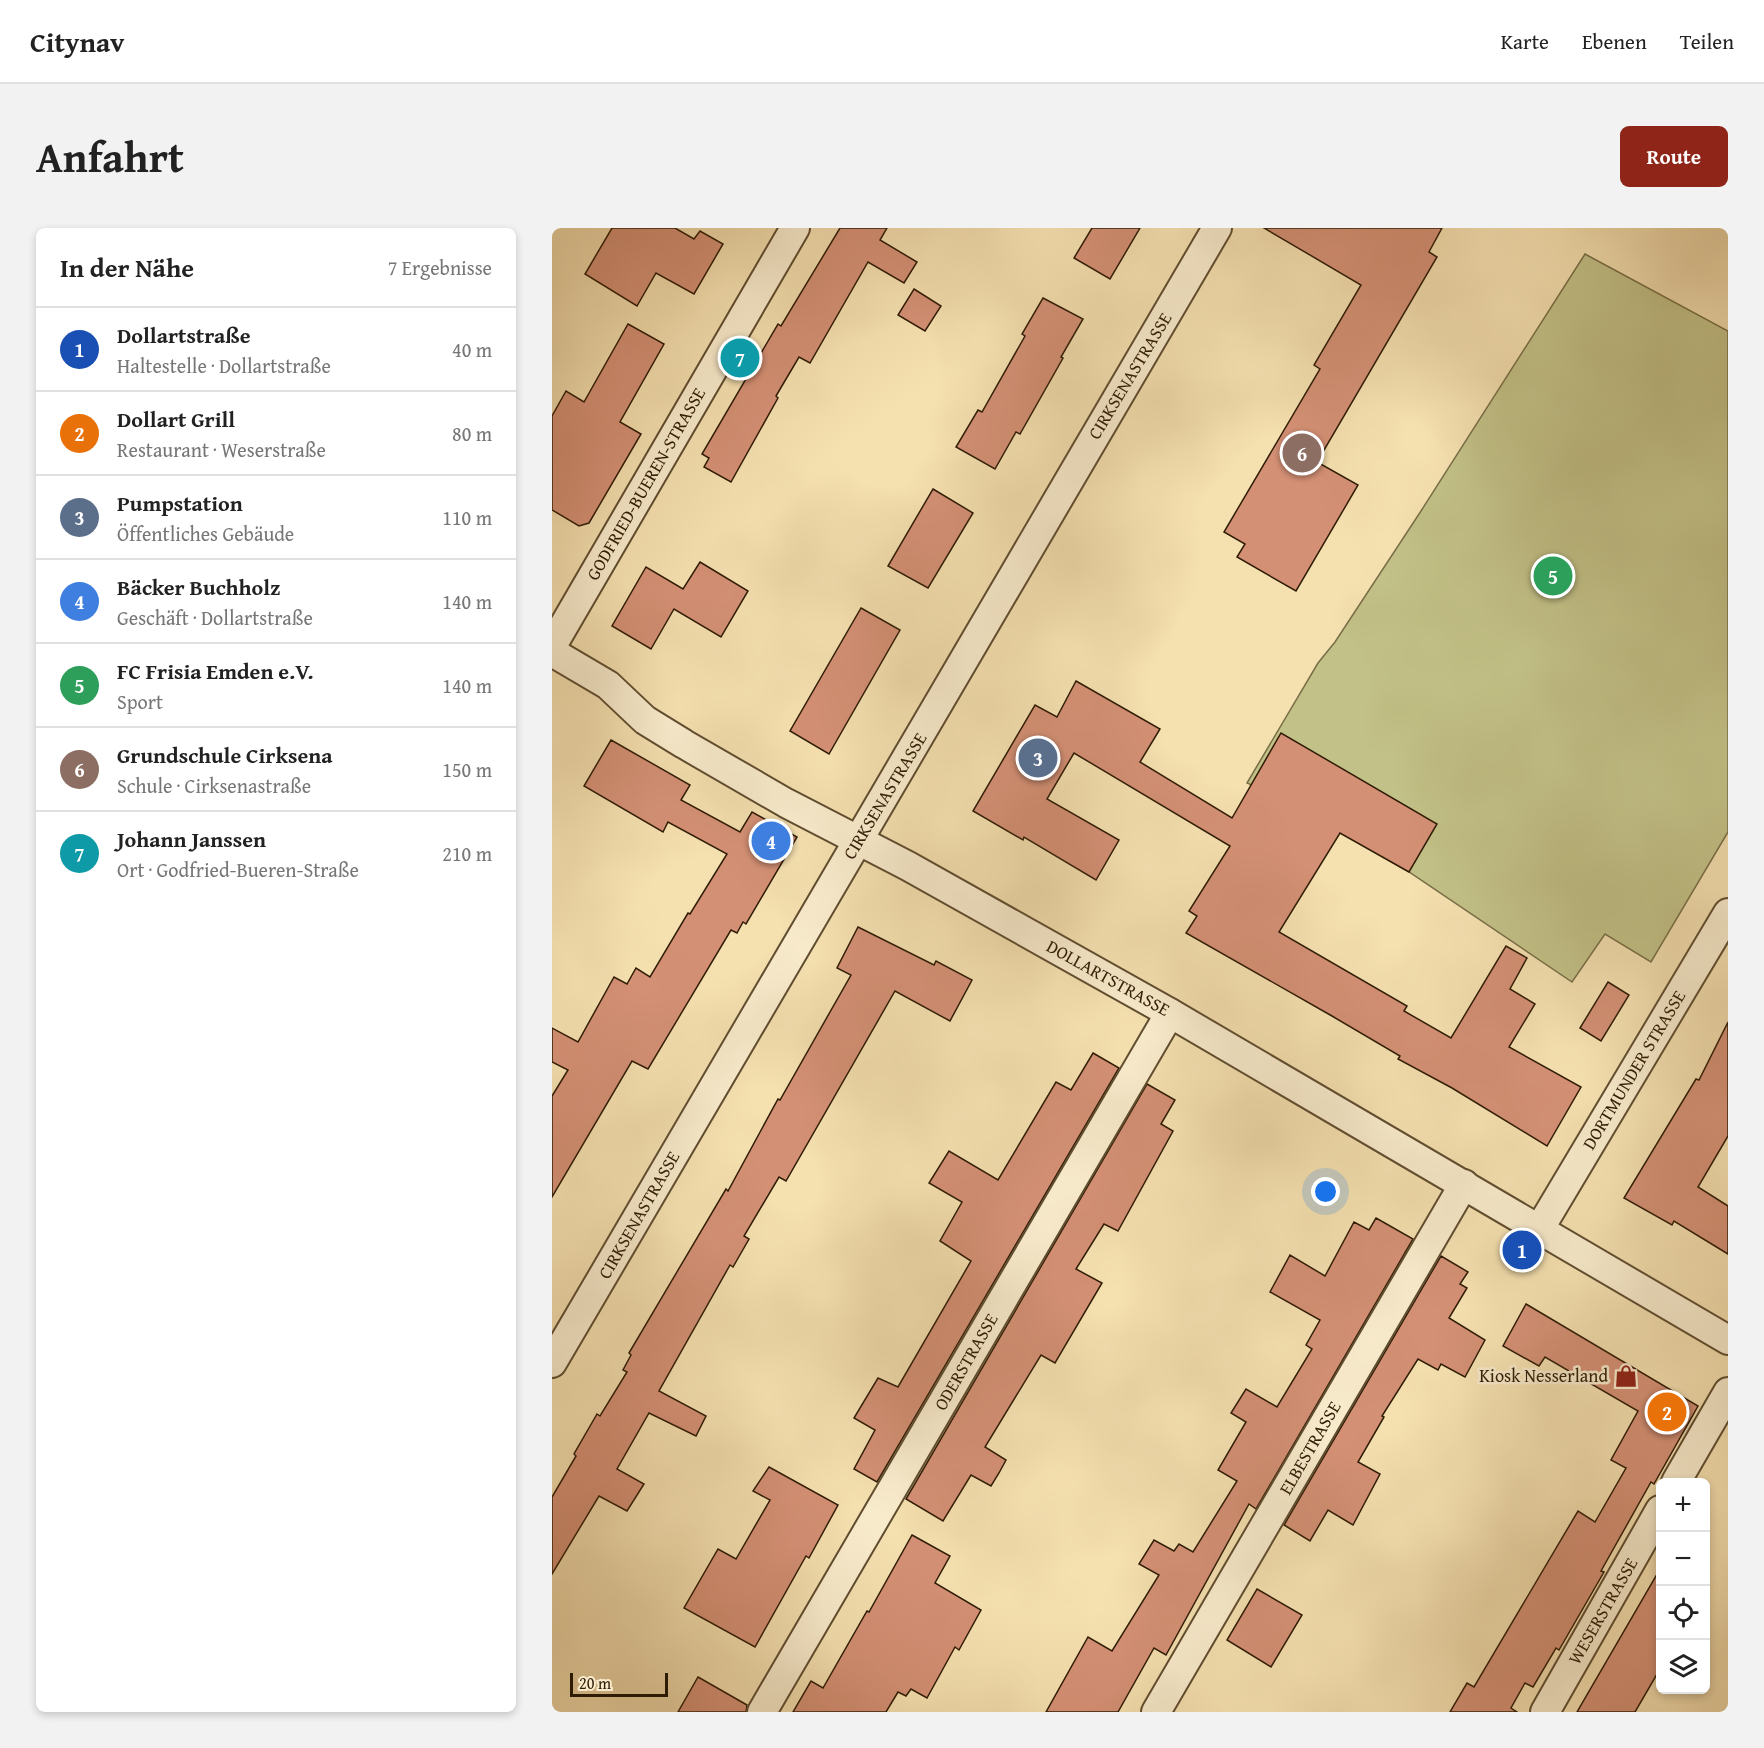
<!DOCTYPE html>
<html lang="de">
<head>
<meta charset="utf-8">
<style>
	:root { --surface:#fff; --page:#f2f2f2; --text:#222; --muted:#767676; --line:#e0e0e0; --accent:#8f2418 }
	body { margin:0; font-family:"Gentium Book Plus",serif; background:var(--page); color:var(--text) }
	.controls { position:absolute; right:18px; bottom:18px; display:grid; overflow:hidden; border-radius:9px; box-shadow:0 3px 9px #0003 }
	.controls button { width:54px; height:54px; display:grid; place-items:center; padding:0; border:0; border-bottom:2px solid var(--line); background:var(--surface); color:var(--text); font:30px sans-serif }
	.scale { position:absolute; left:18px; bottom:15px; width:98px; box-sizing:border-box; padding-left:6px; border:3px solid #2f1c05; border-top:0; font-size:16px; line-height:21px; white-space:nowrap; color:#2f1c05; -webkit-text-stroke:4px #f8ebcc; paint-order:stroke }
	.you { position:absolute; left:774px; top:964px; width:21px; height:21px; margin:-15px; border:4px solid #fff; border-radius:50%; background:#1a73e8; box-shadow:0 0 0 9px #1a73e833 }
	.badge { display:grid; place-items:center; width:39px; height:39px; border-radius:50%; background:var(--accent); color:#fff; font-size:20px; font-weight:700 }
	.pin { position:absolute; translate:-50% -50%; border:3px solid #fff; box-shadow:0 2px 6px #0006 }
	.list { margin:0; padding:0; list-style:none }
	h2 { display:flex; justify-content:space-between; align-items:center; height:78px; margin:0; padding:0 24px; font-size:26px }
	h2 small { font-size:20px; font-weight:400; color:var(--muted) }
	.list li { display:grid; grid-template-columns:39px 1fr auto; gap:18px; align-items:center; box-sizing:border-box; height:84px; padding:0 24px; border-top:2px solid var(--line) }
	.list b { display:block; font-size:22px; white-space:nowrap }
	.list p { margin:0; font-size:20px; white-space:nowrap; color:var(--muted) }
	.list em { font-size:20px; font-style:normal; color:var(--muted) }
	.icon { flex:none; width:33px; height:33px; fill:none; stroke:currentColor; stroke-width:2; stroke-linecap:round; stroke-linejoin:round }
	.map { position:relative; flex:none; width:1176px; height:1484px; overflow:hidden; border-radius:9px }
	header { display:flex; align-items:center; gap:36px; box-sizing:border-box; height:84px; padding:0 30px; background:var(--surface); border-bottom:2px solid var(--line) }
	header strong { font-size:28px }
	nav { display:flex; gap:33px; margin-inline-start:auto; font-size:21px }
	.intro { display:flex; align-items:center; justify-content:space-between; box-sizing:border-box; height:144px; padding:0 36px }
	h1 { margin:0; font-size:42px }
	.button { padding:15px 27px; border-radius:9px; background:var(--accent); color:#fff; font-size:21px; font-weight:700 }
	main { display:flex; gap:36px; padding:0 36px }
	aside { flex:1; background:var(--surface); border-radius:9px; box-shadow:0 3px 9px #0003 }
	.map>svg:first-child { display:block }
	.pitch { fill:#c2c187; stroke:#786e46; stroke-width:1.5 }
	.building { fill:#d49075; stroke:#2f1c05; stroke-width:1.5 }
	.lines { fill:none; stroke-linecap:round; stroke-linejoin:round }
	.minor-casing { stroke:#604d30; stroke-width:32 }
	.minor { stroke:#f8ebcc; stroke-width:28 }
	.labels { text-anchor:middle; stroke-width:5; stroke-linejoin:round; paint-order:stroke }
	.street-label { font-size:18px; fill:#2f1c05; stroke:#f8ebcc }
	.poi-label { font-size:18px; fill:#2f1c05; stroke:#f8ebcc; text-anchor:end }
</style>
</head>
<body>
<header>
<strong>Citynav</strong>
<nav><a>Karte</a><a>Ebenen</a><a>Teilen</a></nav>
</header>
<div class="intro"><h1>Anfahrt</h1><a class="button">Route</a></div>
<main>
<aside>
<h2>In der Nähe<small>7 Ergebnisse</small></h2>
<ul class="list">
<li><span class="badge" style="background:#1a4fb4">1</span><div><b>Dollartstraße</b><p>Haltestelle · Dollartstraße</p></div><em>40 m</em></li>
<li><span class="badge" style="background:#e8710a">2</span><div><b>Dollart Grill</b><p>Restaurant · Weserstraße</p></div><em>80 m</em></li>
<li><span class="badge" style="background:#5c6f8a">3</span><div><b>Pumpstation</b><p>Öffentliches Gebäude</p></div><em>110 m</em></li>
<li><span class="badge" style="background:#3f7fe0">4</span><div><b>Bäcker Buchholz</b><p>Geschäft · Dollartstraße</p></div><em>140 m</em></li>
<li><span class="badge" style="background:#2e9e5b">5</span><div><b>FC Frisia Emden e.V.</b><p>Sport</p></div><em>140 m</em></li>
<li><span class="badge" style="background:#8d6e63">6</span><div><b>Grundschule Cirksena</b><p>Schule · Cirksenastraße</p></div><em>150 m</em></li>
<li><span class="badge" style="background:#0f9aa8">7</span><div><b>Johann Janssen</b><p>Ort · Godfried-Bueren-Straße</p></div><em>210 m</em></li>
</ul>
</aside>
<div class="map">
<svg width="1176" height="1484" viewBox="0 0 1176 1484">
	<rect width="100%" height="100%" fill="#f5e0b0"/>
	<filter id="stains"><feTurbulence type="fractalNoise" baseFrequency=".00333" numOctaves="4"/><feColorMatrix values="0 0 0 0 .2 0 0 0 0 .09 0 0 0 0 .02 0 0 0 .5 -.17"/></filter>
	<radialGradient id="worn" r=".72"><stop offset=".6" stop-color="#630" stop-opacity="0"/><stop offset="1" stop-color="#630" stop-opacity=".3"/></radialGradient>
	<!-- pitch -->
	<path class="pitch" d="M 1033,26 L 1176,103 L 1176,604 L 1099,734 L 1053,706 L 1020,754 L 857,644 L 724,568 L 695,555 L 766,435 L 783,414 L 869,283 Z"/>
	<!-- building -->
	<g class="building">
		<path d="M 60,0 L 123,0 L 142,11 L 148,3 L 171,16 L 142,66 L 104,45 L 85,78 L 33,46 Z"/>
		<path d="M 288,0 L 335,0 L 328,12 L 365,34 L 352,55 L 316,34 L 258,135 L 247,129 L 224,168 L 226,170 L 179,254 L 152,239 L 157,230 L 150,226 L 226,96 L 229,98 Z"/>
		<path d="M 540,0 L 588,0 L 558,51 L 522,30 Z"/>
		<path d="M 712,0 L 890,0 L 877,24 L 885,29 L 765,234 L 806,257 L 744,363 L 685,329 L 693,316 L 672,304 L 768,141 L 762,137 L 809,57 Z"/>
		<path d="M 362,61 L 389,78 L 373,103 L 346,87 Z"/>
		<path d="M 491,70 L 531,91 L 509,129 L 511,130 L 468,206 L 464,204 L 443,241 L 404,219 L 426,182 L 430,184 L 473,108 L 470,106 Z"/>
		<path d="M 76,96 L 112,116 L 68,194 L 89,206 L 37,295 L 27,298 L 0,282 L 0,188 L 14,163 L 32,174 Z"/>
		<path d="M 381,261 L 421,285 L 376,360 L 336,338 Z"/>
		<path d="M 148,334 L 196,363 L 169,409 L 122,381 L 99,421 L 60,398 L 94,339 L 131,361 Z"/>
		<path d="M 309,380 L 348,402 L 277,526 L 238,503 Z"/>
		<path d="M 524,453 L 608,501 L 588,534 L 680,590 L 729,505 L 885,596 L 857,644 L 788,605 L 727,704 L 855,778 L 852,783 L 899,810 L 954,718 L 975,730 L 958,761 L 983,776 L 957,819 L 1029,859 L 995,918 L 900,860 L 846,831 L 848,828 L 780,788 L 634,705 L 645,688 L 637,683 L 678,618 L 522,525 L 495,571 L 567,612 L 544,652 L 472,609 L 471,612 L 421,583 L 483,477 L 505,489 Z"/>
		<path d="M 59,512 L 138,557 L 129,572 L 188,604 L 200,584 L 245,609 L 194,696 L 191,694 L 185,705 L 179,702 L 96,841 L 80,833 L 0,969 L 0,868 L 16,842 L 0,834 L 0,800 L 26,814 L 62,749 L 75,756 L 84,740 L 98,749 L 136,685 L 138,686 L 175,626 L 116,594 L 111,604 L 32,558 Z"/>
		<path d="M 306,699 L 382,737 L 384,733 L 420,752 L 398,793 L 343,763 L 234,953 L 227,949 L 192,1008 L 197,1011 L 181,1039 L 178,1037 L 107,1163 L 154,1188 L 144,1208 L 97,1185 L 65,1241 L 92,1256 L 75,1283 L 47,1268 L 0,1346 L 0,1269 L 24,1228 L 22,1226 L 45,1186 L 48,1188 L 75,1144 L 71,1142 L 79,1127 L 77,1125 L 174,961 L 176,963 L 226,871 L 228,872 L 299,747 L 285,740 Z"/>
		<path d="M 1056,754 L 1077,767 L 1049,813 L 1028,800 Z"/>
		<path d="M 1176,794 L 1176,908 L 1146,959 L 1176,978 L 1176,1026 L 1122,993 L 1120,997 L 1072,970 L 1144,851 L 1147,852 Z"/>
		<path d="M 541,825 L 567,840 L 325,1254 L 302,1241 L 323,1202 L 302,1190 L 326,1150 L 346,1159 L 419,1033 L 388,1013 L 410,974 L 377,955 L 397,923 L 446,952 L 504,854 L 519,862 Z"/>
		<path d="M 595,856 L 623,872 L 609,896 L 621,903 L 566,1003 L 552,996 L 524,1041 L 550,1055 L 503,1135 L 489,1127 L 433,1219 L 454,1232 L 447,1245 L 439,1258 L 419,1247 L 391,1293 L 354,1271 Z"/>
		<path d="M 824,990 L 861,1011 L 704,1281 L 697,1276 L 614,1427 L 602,1420 L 566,1484 L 494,1484 L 536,1409 L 560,1423 L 607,1347 L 587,1336 L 602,1312 L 622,1323 L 627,1316 L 641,1324 L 685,1253 L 666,1242 L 694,1194 L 679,1185 L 694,1161 L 725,1179 L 760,1121 L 754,1117 L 768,1092 L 718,1064 L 738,1027 L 773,1048 L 802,994 L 817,1002 Z"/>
		<path d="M 889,1028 L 916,1044 L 908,1056 L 915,1060 L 897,1090 L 933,1112 L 913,1149 L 889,1136 L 886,1142 L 866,1131 L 830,1188 L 832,1189 L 806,1234 L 828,1246 L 801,1297 L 776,1282 L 758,1313 L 732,1297 Z"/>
		<path d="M 974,1076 L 1146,1178 L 1102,1256 L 1099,1254 L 1049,1343 L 1052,1344 L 1007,1422 L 1004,1420 L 981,1459 L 973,1455 L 959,1480 L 965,1484 L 898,1484 L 915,1455 L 922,1459 L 1026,1283 L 1043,1294 L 1074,1240 L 1059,1232 L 1086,1183 L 993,1129 L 987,1138 L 951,1118 Z"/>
		<path d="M 217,1239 L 286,1277 L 257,1330 L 254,1328 L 203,1419 L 132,1380 L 166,1321 L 184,1331 L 218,1272 L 201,1263 Z"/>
		<path d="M 360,1307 L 398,1328 L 383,1355 L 429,1382 L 407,1422 L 403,1419 L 375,1470 L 359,1461 L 354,1468 L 346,1464 L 334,1484 L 241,1484 L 259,1453 L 271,1460 L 315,1383 L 317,1384 Z"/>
		<path d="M 1108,1341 L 1108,1441 L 1083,1484 L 1025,1484 Z"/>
		<path d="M 705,1361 L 750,1387 L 719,1439 L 675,1412 Z"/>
		<path d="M 146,1449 L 195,1477 L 194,1484 L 126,1484 Z"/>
	</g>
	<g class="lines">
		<!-- minor casing -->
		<g class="minor-casing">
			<g id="minor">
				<path d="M 0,418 L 243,0"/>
				<path d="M 0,424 L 56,457 L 93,492 L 132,516 L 234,575 L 356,638 L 618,785 L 1176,1112"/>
				<path d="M 988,1000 L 1176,685"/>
				<path d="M 0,1135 L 665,0"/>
				<path d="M 1124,1254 L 1176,1164"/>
				<path d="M 210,1484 L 618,785"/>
				<path d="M 604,1484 L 912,956"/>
				<path d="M 993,1484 L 1108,1282"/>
			</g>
		</g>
		<!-- minor -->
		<use href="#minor" class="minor"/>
	</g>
	<!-- icons -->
	<defs>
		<g id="shop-bare" transform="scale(1.8)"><path d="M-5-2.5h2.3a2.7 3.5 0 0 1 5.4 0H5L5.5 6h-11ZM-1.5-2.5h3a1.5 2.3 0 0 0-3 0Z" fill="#8f2418" stroke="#f8ebcc" stroke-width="2.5" paint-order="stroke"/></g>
	</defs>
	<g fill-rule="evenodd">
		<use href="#shop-bare" x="1074" y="1148"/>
	</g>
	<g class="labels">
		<!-- street labels -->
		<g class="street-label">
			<text transform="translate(578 148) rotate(-59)" y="6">CIRKSENASTRASSE</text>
			<text transform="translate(94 256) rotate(-60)" y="6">GODFRIED-BUEREN-STRASSE</text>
			<text transform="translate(333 568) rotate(-59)" y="6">CIRKSENASTRASSE</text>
			<text transform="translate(556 750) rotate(29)" y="6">DOLLARTSTRASSE</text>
			<text transform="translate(1082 842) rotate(-59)" y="6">DORTMUNDER STRASSE</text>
			<text transform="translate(87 987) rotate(-60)" y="6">CIRKSENASTRASSE</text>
			<text transform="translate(414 1134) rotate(-60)" y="6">ODERSTRASSE</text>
			<text transform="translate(758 1220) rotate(-60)" y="6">ELBESTRASSE</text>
			<text transform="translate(1051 1383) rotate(-60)" y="6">WESERSTRASSE</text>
		</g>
		<!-- poi labels -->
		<g class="poi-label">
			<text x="1056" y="1154">Kiosk Nesserland</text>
		</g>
	</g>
	<rect width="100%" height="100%" filter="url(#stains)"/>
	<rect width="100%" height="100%" fill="url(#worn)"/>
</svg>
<div class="controls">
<button>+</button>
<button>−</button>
<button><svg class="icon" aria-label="locate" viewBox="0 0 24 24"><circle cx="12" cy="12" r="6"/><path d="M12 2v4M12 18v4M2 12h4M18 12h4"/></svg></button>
<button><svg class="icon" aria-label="layers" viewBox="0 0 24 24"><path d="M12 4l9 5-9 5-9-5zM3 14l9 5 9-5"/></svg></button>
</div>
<div class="scale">20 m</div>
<div class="you"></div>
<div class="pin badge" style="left:970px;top:1022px;background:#1a4fb4">1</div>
<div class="pin badge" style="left:1115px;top:1184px;background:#e8710a">2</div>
<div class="pin badge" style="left:486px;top:530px;background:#5c6f8a">3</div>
<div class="pin badge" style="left:219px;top:613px;background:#3f7fe0">4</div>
<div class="pin badge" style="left:1001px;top:348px;background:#2e9e5b">5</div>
<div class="pin badge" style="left:750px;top:225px;background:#8d6e63">6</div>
<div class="pin badge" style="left:188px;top:130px;background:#0f9aa8">7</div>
</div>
</main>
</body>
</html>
